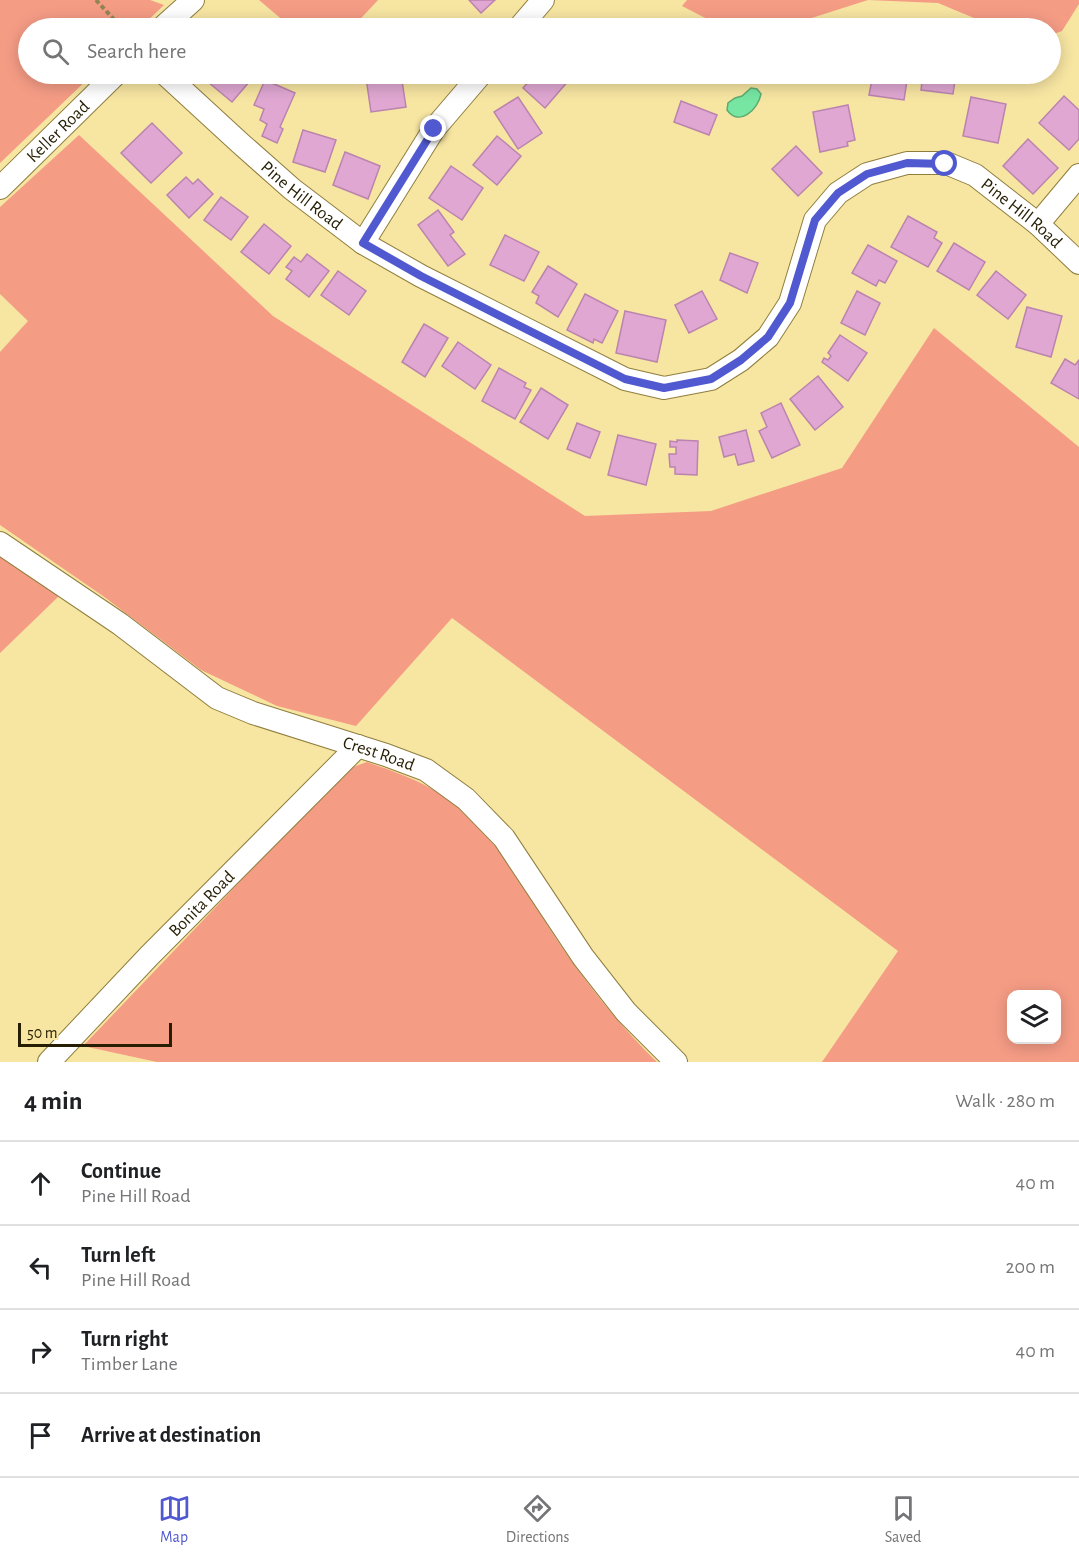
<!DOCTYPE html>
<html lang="en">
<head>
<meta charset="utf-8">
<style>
	:root { --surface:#fff; --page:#f6f6f6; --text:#202124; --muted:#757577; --line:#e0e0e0; --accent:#5059cf }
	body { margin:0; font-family:"Alegreya Sans",sans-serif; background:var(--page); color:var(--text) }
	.controls { position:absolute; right:18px; bottom:18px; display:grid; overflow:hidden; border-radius:12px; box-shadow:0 3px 15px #0003 }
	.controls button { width:54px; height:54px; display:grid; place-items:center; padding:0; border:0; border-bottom:2px solid var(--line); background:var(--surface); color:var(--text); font:30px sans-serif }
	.scale { position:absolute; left:18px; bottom:15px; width:154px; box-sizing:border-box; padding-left:6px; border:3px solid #251e03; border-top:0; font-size:16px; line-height:21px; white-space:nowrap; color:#251e03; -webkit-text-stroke:4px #f7e5a2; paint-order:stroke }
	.stop { position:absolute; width:18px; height:18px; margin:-14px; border:4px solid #5059cf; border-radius:50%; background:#fff }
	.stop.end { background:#5059cf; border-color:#fff; box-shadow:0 2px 6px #0008 }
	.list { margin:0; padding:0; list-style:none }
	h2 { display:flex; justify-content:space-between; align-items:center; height:78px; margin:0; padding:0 24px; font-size:26px }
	h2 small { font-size:20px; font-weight:400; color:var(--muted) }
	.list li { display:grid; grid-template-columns:39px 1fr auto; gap:18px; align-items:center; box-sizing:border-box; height:84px; padding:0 24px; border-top:2px solid var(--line) }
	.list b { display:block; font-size:22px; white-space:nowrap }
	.list p { margin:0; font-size:20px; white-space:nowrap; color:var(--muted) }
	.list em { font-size:20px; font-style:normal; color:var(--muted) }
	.icon { flex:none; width:33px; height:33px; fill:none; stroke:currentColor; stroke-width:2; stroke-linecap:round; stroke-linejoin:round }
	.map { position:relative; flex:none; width:1079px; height:1062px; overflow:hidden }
	.search { position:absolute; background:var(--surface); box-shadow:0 3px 15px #0003; left:18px; right:18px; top:18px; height:66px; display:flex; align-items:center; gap:15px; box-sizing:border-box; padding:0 21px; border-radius:33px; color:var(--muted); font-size:22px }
	.sheet { height:414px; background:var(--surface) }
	nav { display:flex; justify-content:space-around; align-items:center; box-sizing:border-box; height:84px; border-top:2px solid var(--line); background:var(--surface); font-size:16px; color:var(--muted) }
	nav a { display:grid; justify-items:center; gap:3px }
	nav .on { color:var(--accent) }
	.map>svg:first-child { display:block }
	.forest { fill:#f59c85; fill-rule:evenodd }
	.water { fill:#77e6a2; stroke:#5eaa72; stroke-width:1.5 }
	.building { fill:#dfa7d2; stroke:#bb84ae; stroke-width:1.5 }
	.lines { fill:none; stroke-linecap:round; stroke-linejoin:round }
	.minor-casing { stroke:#8f7e3e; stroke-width:24 }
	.path { stroke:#918555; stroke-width:4; stroke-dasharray:4.5 3; stroke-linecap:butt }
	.minor { stroke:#fff; stroke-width:22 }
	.route { stroke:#5059cf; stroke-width:8 }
	.labels { text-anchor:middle; stroke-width:6; stroke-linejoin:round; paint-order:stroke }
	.street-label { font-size:18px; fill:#251e03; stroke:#f7e5a2 }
</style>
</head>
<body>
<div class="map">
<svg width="1079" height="1062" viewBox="0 0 1079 1062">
	<rect width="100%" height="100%" fill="#f7e5a2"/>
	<!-- forest -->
	<g class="forest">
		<path d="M 0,0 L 150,0 L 164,5 L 140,28 L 28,28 L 28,74 L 93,74 L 0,163 Z"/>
		<path d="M 259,0 L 378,0 L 352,28 L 292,28 Z"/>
		<path d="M 687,0 L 1079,0 L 1079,4 L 1062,31 L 1051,35 L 1050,28 L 998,28 L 938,3 L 868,0 L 796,23 L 715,23 L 682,6 Z"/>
		<path d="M 79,135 L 273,316 L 585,516 L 711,511 L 842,468 L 934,328 L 1079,447 L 1079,1062 L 822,1062 L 898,951 L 452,618 L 356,726 L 277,706 L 201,670 L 103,596 L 0,525 L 0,352 L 28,321 L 0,294 L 0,207 ZM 1012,994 L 1056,994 L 1056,1040 L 1012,1040 Z"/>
		<path d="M 0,553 L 59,596 L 0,653 Z"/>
		<path d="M 367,762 C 393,771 419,780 442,795 C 496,831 526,894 561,946 C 589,987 621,1027 657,1062 L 157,1062 L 83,1046 L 337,780 L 353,767 Z"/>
	</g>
	<!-- water -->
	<path class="water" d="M 751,88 L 757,89 L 761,94 C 758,110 739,127 727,110 L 728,103 L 735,98 L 742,96 Z"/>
	<!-- building -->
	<g class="building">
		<path d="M 469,0 L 495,0 L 481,13 Z"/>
		<path d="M 215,74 L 256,74 L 232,102 L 208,82 Z"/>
		<path d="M 401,74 L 406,107 L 371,112 L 366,78 Z"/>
		<path d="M 535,74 L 562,74 L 569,80 L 545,108 L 523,88 Z"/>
		<path d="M 873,74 L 908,74 L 904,100 L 869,95 Z"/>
		<path d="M 923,74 L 956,74 L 953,94 L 921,90 Z"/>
		<path d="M 265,80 L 295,93 L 280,127 L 283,129 L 277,143 L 262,136 L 267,124 L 260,120 L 264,109 L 254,105 Z"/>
		<path d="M 1064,96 L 1079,110 L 1079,139 L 1069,150 L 1039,123 Z"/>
		<path d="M 518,97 L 542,133 L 518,149 L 494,112 Z"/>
		<path d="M 971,97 L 1006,104 L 998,143 L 963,136 Z"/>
		<path d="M 681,101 L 717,115 L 709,135 L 674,122 Z"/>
		<path d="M 848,105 L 855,140 L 847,142 L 848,146 L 820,152 L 813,112 Z"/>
		<path d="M 152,123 L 182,153 L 151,183 L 121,153 Z"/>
		<path d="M 303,130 L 336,140 L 325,172 L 293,162 Z"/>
		<path d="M 497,136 L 521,156 L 497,185 L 473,165 Z"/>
		<path d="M 1028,139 L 1058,168 L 1033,194 L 1003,166 Z"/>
		<path d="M 796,146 L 822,173 L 798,196 L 772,169 Z"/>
		<path d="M 345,152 L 380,166 L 368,199 L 333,185 Z"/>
		<path d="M 451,166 L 483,188 L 462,220 L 429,198 Z"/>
		<path d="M 186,177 L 193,184 L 198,179 L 213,194 L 189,218 L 167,195 Z"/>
		<path d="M 221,197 L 248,217 L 231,240 L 204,220 Z"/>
		<path d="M 438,210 L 454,232 L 450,235 L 465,254 L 448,266 L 418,225 Z"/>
		<path d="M 908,216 L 937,232 L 934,238 L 942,243 L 928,267 L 891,247 Z"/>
		<path d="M 264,224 L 291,246 L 269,274 L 241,252 Z"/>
		<path d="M 505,235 L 539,252 L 524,281 L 490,265 Z"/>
		<path d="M 954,243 L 985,262 L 969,290 L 937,271 Z"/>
		<path d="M 868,245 L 897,261 L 885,283 L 879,280 L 876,286 L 852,273 Z"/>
		<path d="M 730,253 L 758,263 L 747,293 L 720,280 Z"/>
		<path d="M 307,254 L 329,271 L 309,297 L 286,279 L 292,271 L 286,267 L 294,257 L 301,262 Z"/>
		<path d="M 548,266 L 577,284 L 558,317 L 536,303 L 539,296 L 532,292 Z"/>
		<path d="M 338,271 L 366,291 L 349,315 L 321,295 Z"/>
		<path d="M 996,271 L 1026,295 L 1008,319 L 977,295 Z"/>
		<path d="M 702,291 L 717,319 L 689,333 L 675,305 Z"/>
		<path d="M 857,291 L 880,303 L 865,335 L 841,323 Z"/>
		<path d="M 585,294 L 618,311 L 602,343 L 594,339 L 593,343 L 567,330 Z"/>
		<path d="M 1027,307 L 1062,316 L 1051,357 L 1016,347 Z"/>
		<path d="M 625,311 L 666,320 L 657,362 L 616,353 Z"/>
		<path d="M 424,324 L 448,338 L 425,377 L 402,362 Z"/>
		<path d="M 840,335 L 867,353 L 848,381 L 822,362 L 824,358 L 828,360 L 831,356 L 828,353 Z"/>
		<path d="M 458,342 L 491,365 L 475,389 L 442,366 Z"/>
		<path d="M 1065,359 L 1075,365 L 1079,360 L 1079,399 L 1051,383 Z"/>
		<path d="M 499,368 L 526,383 L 524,387 L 531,390 L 515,419 L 482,401 Z"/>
		<path d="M 818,376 L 843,407 L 815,430 L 790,399 Z"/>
		<path d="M 541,388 L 568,405 L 548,439 L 520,422 Z"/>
		<path d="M 781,403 L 800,445 L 772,458 L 759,431 L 767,427 L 761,413 Z"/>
		<path d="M 577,423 L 600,432 L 590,458 L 567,449 Z"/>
		<path d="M 746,430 L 754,461 L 738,465 L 735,454 L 724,457 L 719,437 Z"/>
		<path d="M 618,435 L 656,444 L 646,485 L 608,475 Z"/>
		<path d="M 677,440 L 698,441 L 697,475 L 675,474 L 675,467 L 670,467 L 669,454 L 676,454 L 676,447 L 670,447 L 670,441 L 677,442 Z"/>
	</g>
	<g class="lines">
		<!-- minor casing -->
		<g class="minor-casing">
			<g id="minor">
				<path d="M 162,28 L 193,0"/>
				<path d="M 519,28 L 543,0"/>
				<path id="s1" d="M 165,74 L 240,143 L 292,189 L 363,243 L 421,276 L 625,379 L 664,388 L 711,379 L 741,360 L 768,337 L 790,303 L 815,220 L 838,193 L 867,174 L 907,163 L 946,163 L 975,175 L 1038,224 L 1079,263"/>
				<path id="s2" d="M 0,188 L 116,74"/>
				<path d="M 1038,224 L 1079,175"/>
				<path d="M 363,243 L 434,129 L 481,74"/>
				<path id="s3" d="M 0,543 L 120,624 L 217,698 L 253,713 L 386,755 L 426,770 L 466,799 L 504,838 L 583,957 L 626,1012 L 676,1062"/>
				<path id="s4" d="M 49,1062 L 149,956 L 358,746"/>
			</g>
		</g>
		<!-- path -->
		<path class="path" d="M 96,0 L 122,28"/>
		<!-- minor -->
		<use href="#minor" class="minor"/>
	</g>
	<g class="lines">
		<!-- route -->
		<path class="route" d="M 434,129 L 363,243 L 421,276 L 625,379 L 664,388 L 711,379 L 741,360 L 768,337 L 790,303 L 815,220 L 838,193 L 867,174 L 907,163 L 945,164"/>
	</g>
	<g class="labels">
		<!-- street labels -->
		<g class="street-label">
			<text dy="6" stroke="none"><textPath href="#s2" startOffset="81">Keller Road</textPath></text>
			<text dy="6" stroke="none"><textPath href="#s1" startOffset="183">Pine Hill Road</textPath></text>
			<text dy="6" stroke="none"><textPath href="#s1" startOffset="1084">Pine Hill Road</textPath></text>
			<text dy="6" stroke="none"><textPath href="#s3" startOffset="438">Crest Road</textPath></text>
			<text dy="6" stroke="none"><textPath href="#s4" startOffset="220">Bonita Road</textPath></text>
		</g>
	</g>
</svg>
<div class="controls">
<button><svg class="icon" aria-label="layers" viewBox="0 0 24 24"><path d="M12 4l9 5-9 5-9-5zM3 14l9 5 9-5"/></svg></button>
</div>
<div class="scale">50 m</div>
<div class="stop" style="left:945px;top:164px"></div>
<div class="stop end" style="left:434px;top:129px"></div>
<div class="search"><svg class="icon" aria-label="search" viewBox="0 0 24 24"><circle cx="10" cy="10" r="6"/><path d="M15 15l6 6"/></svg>Search here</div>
</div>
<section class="sheet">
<h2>4 min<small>Walk · 280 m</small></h2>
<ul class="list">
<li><svg class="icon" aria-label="ahead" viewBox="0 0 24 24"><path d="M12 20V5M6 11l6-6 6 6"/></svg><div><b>Continue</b><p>Pine Hill Road</p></div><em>40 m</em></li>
<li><svg class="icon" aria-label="left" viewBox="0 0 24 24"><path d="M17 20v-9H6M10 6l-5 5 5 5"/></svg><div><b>Turn left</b><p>Pine Hill Road</p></div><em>200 m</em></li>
<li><svg class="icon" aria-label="right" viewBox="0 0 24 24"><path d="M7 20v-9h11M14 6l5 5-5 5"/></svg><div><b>Turn right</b><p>Timber Lane</p></div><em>40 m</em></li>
<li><svg class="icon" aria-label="arrive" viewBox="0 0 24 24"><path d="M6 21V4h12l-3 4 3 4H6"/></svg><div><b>Arrive at destination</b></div></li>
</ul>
</section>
<nav>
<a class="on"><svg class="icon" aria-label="map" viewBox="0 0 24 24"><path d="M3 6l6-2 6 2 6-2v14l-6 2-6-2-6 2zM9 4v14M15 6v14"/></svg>Map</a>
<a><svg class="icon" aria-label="directions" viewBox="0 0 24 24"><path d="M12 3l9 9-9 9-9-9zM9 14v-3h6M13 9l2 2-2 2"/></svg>Directions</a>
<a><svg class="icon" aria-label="saved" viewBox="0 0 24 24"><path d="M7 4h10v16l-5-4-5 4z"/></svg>Saved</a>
</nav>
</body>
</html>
